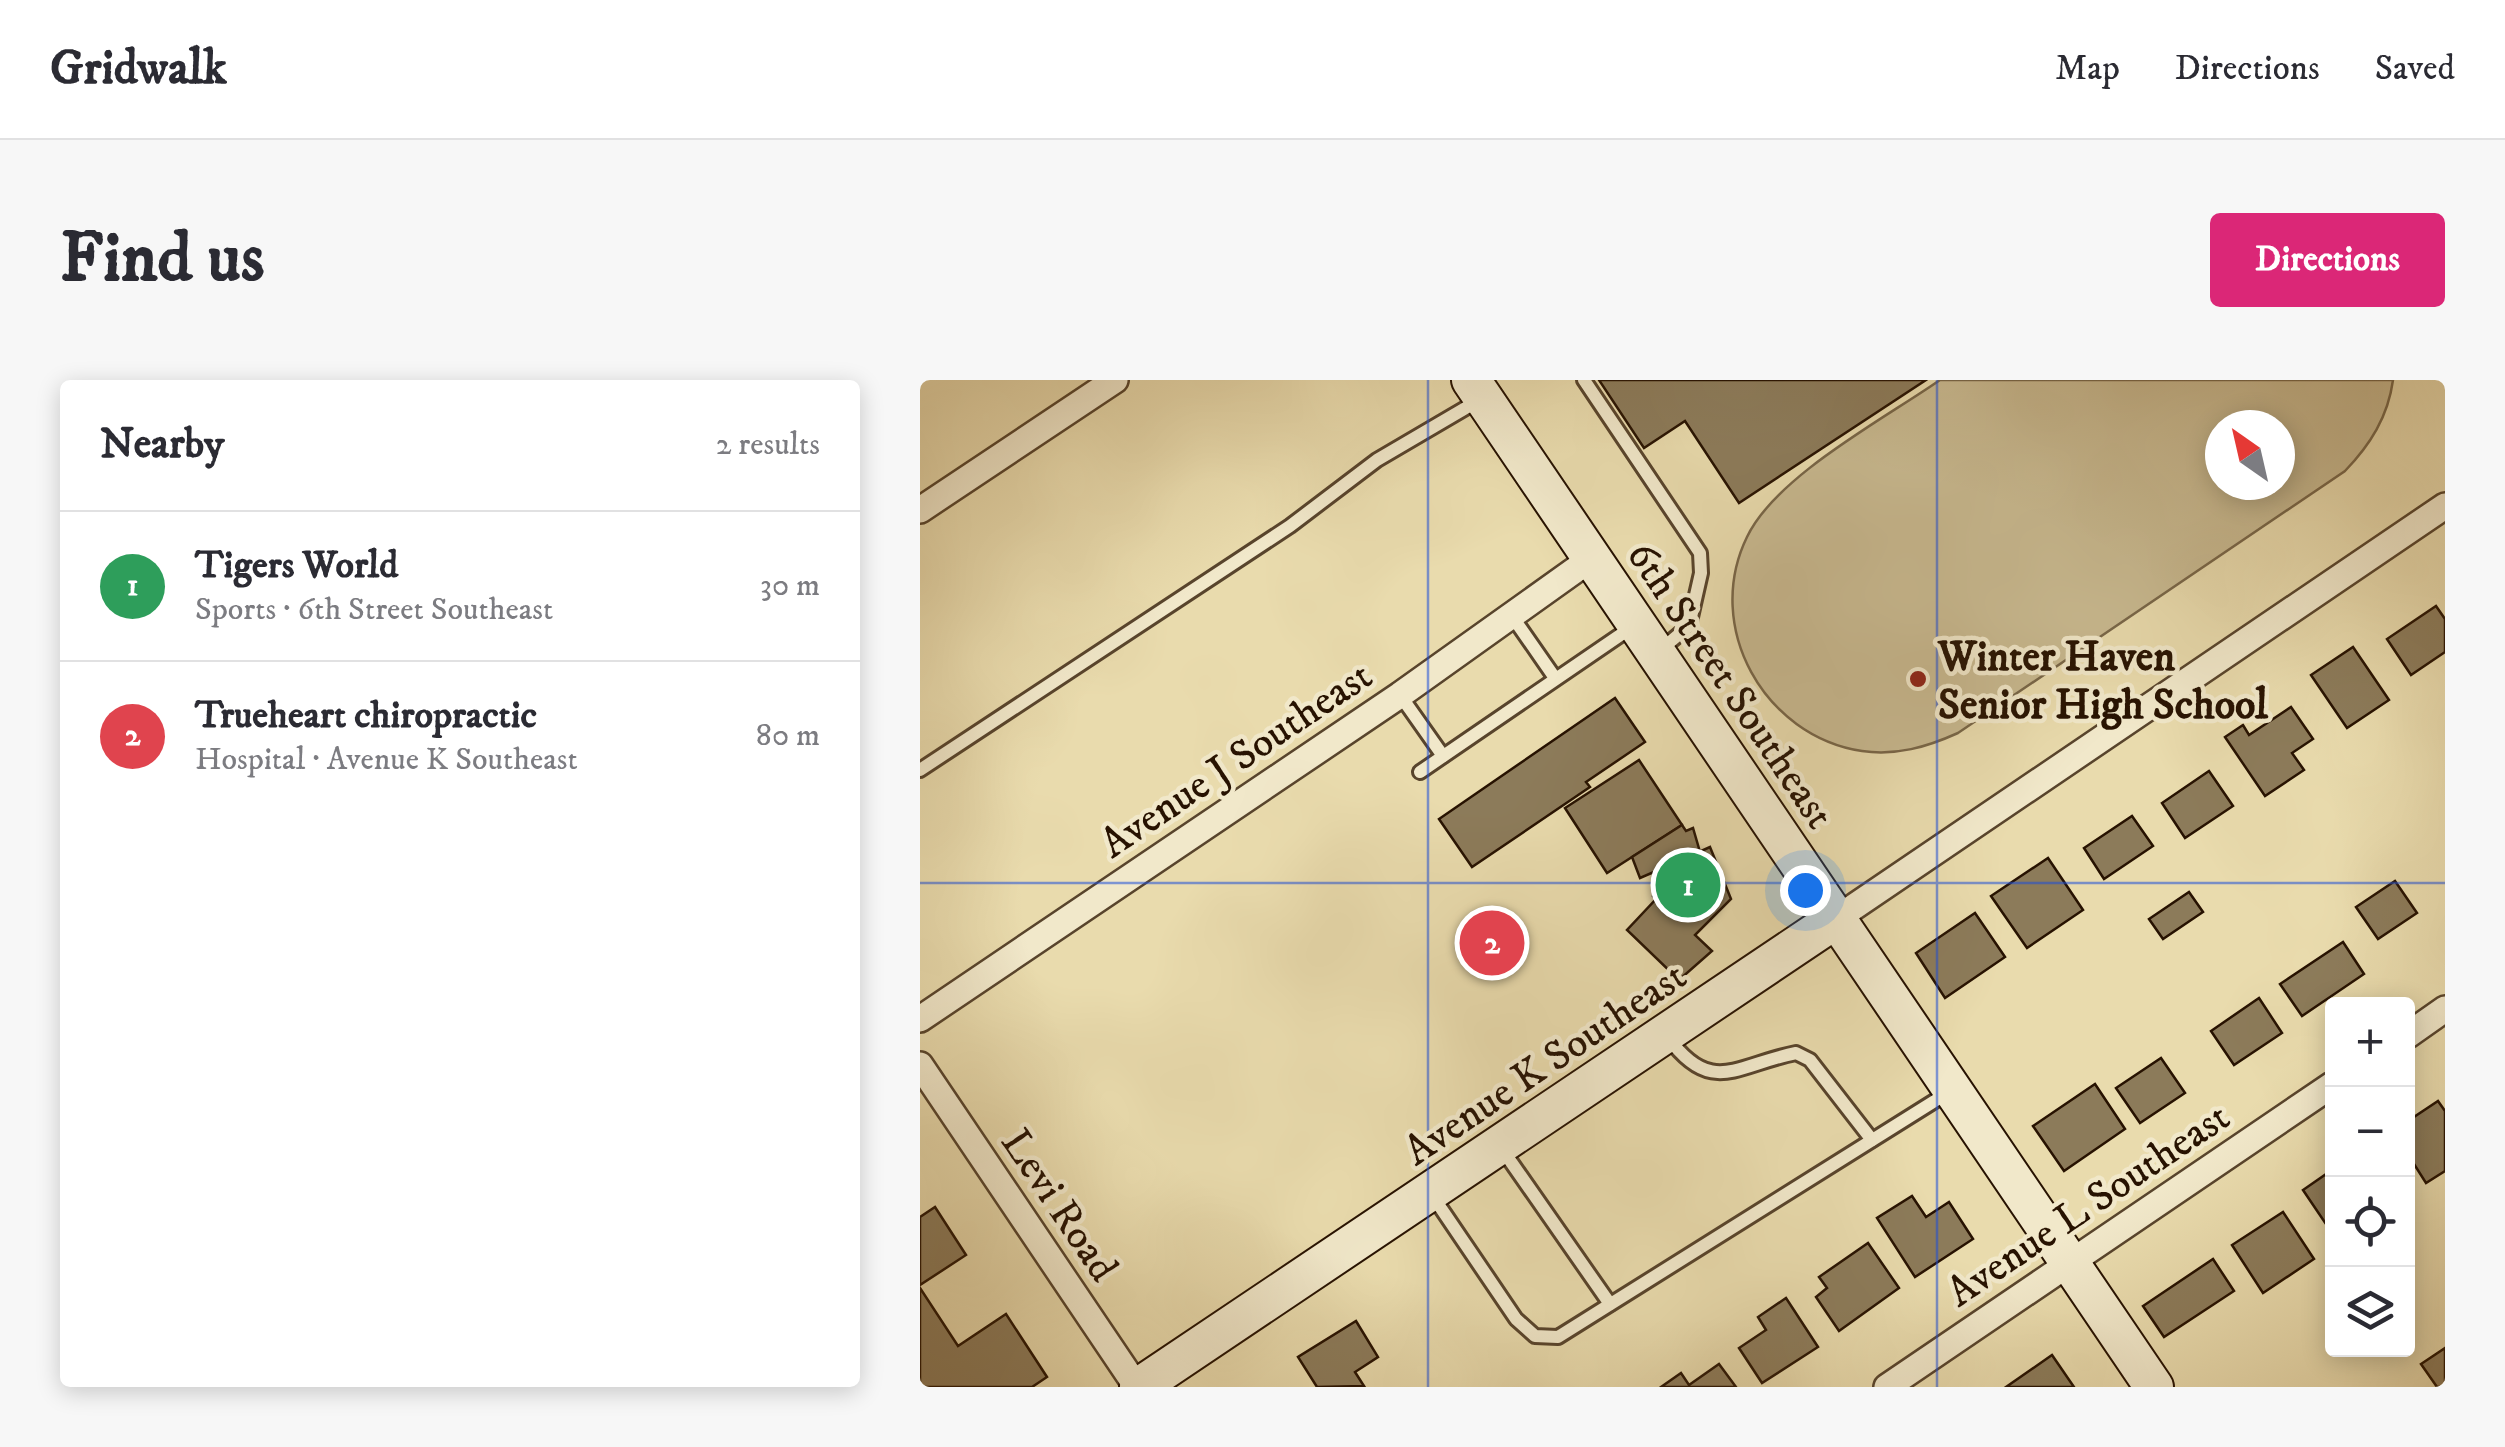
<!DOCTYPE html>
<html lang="en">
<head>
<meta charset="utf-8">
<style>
	:root { --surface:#fff; --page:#f7f7f7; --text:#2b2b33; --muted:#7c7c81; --line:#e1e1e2; --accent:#db2777 }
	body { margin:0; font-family:"IM FELL DW Pica",serif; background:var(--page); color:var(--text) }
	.controls { position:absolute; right:30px; bottom:30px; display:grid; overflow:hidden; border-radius:10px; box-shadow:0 5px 25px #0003 }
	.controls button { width:90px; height:90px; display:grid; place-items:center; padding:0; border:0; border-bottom:2px solid var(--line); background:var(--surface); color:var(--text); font:50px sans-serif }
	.compass { position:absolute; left:1285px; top:30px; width:90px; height:90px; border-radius:50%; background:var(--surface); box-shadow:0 5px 25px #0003; rotate:326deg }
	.you { position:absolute; left:885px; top:510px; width:35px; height:35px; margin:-25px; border:8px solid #fff; border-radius:50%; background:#1a73e8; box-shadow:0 0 0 15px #1a73e833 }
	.badge { display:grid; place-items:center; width:65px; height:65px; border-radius:50%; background:var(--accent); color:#fff; font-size:32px; font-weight:700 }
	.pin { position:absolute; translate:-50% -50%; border:5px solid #fff; box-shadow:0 2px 10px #0006 }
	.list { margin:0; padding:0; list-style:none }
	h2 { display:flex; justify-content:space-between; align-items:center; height:130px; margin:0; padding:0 40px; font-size:42px }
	h2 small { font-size:32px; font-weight:400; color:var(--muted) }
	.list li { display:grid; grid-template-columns:65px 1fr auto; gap:30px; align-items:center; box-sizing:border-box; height:150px; padding:0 40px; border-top:2px solid var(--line) }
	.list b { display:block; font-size:38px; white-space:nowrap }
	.list p { margin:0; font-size:32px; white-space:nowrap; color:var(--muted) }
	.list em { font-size:32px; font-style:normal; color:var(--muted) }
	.icon { flex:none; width:55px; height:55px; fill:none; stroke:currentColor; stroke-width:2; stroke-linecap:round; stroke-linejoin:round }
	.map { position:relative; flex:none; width:1525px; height:1007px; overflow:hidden; border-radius:10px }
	header { display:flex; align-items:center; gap:60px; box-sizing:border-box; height:140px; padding:0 50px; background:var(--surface); border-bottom:2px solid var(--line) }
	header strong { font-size:48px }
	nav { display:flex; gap:55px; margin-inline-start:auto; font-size:35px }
	.intro { display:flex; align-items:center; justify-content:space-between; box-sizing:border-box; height:240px; padding:0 60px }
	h1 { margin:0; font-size:70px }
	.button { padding:25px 45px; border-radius:10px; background:var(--accent); color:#fff; font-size:35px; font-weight:700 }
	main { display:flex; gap:60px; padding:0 60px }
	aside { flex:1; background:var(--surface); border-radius:10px; box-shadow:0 5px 25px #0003 }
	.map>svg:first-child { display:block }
	.green { fill:#c8b990; stroke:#786648; stroke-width:2.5; fill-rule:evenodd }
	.building { fill:#8c7b5a; stroke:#271201; stroke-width:2.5 }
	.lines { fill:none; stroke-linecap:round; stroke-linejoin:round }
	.lane-casing { stroke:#58442c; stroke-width:18 }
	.street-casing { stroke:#58442c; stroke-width:30 }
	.secondary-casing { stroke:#271201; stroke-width:42 }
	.lane { stroke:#f1e8ca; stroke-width:12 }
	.street { stroke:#f1e8ca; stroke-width:25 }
	.secondary { stroke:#f1e8ca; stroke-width:38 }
	.grid { fill:none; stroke:#1d4ed8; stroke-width:2.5; stroke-opacity:0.55 }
	.poi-dot { fill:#8f2418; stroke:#f1e8ca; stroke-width:4 }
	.labels { text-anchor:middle; stroke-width:9; stroke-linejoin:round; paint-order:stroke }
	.poi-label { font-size:42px; font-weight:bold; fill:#271201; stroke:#f1e8ca; text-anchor:start }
	.street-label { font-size:42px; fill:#271201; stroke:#f1e8ca }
</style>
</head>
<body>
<header>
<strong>Gridwalk</strong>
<nav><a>Map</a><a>Directions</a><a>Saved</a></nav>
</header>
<div class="intro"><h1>Find us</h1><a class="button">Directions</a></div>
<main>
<aside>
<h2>Nearby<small>2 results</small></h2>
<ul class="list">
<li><span class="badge" style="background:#2e9e5b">1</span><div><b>Tigers World</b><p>Sports · 6th Street Southeast</p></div><em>30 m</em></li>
<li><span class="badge" style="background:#e0444e">2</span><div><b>Trueheart chiropractic</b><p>Hospital · Avenue K Southeast</p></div><em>80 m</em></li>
</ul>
</aside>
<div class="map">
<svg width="1525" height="1007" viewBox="0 0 1525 1007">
	<rect width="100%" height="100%" fill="#e9dbad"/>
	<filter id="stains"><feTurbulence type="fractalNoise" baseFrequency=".002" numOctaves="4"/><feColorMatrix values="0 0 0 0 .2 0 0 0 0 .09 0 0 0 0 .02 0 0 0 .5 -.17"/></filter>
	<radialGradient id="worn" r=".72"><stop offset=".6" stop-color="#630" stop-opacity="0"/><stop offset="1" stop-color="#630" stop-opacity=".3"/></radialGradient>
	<!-- green -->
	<path class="green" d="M 1020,0 L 1473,0 C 1468,37 1450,65 1425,91 L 1038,353 C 1007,367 976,376 942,371 C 844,356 783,247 827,157 C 856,96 964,39 1020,0 ZM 1300,45 L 1360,45 L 1360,105 L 1300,105 Z"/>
	<!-- building -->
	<g class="building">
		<path d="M 679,0 L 1006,0 L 819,123 L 765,41 L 724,68 Z"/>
		<path d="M 1516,226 L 1525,239 L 1525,272 L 1491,295 L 1467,259 Z"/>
		<path d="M 1433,267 L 1469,320 L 1427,348 L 1391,295 Z"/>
		<path d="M 695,318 L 725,362 L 666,402 L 670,407 L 552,487 L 519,439 Z"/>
		<path d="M 1371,327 L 1393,359 L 1372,373 L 1384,390 L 1345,416 L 1305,357 L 1323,345 L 1329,355 Z"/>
		<path d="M 719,380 L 762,445 L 687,493 L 645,428 Z"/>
		<path d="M 1289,391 L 1313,426 L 1265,458 L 1242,423 Z"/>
		<path d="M 1212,436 L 1233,466 L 1184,499 L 1164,468 Z"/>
		<path d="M 762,445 L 766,451 L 773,448 L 780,472 L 720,498 L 712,477 Z"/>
		<path d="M 790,467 L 811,519 L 775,555 L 792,571 L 759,600 L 707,550 L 736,519 L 733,516 L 739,490 Z"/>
		<path d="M 1128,478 L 1163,530 L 1107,568 L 1071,516 Z"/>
		<path d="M 1475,501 L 1497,533 L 1458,559 L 1436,527 Z"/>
		<path d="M 1269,512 L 1283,532 L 1243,559 L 1229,539 Z"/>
		<path d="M 1055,533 L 1085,577 L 1025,618 L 996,573 Z"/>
		<path d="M 1423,562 L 1444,594 L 1382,636 L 1360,604 Z"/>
		<path d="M 1339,618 L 1362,653 L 1314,685 L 1291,651 Z"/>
		<path d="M 1241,678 L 1265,713 L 1220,743 L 1196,708 Z"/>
		<path d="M 1175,704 L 1205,749 L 1144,791 L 1113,746 Z"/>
		<path d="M 1518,721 L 1525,731 L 1525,791 L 1506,803 L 1494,784 L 1488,788 L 1488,741 Z"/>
		<path d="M 1412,790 L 1412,853 L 1383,810 Z"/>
		<path d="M 992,816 L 1006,837 L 1029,822 L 1053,859 L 995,897 L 957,838 Z"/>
		<path d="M 15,827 L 46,875 L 0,905 L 0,837 Z"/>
		<path d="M 1363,832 L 1394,879 L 1343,913 L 1312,865 Z"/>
		<path d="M 948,863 L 979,908 L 919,951 L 896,917 L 907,908 L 899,897 Z"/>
		<path d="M 1293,879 L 1314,911 L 1244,957 L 1223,926 Z"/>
		<path d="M 0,908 L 38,966 L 86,934 L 127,997 L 112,1007 L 0,1007 Z"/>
		<path d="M 866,918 L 898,967 L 842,1003 L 819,968 L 846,950 L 838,937 Z"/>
		<path d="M 436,941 L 458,977 L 435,992 L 444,1006 L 397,1007 L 378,977 Z"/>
		<path d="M 1525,968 L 1525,1007 L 1517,1007 L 1501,984 Z"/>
		<path d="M 1132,975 L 1154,1007 L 1086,1007 Z"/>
		<path d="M 799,984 L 816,1007 L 741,1007 L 761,993 L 769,1005 Z"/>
	</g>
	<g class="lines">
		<!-- lane casing -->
		<g class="lane-casing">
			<g id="lane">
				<path d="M 664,0 L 780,173 L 781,193 L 769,246 L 738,272"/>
				<path d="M 592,236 L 635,298"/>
				<path d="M 480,315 L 523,376"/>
				<path d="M 0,390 L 370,146 L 457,80 L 561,19"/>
				<path d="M 500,392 L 715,245"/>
				<path d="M 747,656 C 791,717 816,685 876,673 L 890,680 L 952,760"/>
				<path d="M 582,769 L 690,924"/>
				<path d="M 512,815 L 596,939 L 615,956 L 638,957 L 1029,712"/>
			</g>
		</g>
		<!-- street casing -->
		<g class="street-casing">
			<g id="street">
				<path d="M 0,130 L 195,0"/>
				<path d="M 916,539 L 1525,126"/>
				<path d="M 0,639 L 480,315 L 672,178"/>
				<path d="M 1488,655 L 1525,629"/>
				<path d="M 0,685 L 217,1007"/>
				<path d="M 967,1007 L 1412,705"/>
			</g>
		</g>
		<!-- secondary casing -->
		<g class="secondary-casing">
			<g id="secondary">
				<path d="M 551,0 L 1234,1007"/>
				<path d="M 219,1007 L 916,539"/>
			</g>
		</g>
		<!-- lane -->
		<use href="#lane" class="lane"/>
		<!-- street -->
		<use href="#street" class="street"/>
		<!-- secondary -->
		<use href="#secondary" class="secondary"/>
	</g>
	<!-- grid -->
	<path class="grid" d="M 508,0 L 508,1007M 1017,0 L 1017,1007M 0,503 L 1525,503"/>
	<!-- markers -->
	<circle class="poi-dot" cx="998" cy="299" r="10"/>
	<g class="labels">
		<!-- poi labels -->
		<g class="poi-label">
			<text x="1018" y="290">Winter Haven<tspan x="1018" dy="48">Senior High School</tspan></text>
		</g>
		<!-- street labels -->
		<g class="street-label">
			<text transform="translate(812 304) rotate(56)" y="15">6th Street Southeast</text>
			<text transform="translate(315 378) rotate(-34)" y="15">Avenue J Southeast</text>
			<text transform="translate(624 682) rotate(-34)" y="15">Avenue K Southeast</text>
			<text transform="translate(1167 823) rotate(-34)" y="15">Avenue L Southeast</text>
			<text transform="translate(141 824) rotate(56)" y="15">Levi Road</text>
		</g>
	</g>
	<rect width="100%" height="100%" filter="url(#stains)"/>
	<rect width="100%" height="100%" fill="url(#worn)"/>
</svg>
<div class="controls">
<button>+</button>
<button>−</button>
<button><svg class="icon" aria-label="locate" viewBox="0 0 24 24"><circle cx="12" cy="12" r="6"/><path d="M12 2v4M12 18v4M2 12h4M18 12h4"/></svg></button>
<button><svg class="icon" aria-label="layers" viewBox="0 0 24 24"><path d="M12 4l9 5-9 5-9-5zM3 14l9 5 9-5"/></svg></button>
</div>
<svg class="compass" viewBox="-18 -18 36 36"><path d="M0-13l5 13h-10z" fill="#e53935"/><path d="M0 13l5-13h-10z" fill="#7c7c81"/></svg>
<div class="you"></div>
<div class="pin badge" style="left:768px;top:505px;background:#2e9e5b">1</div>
<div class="pin badge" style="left:572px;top:563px;background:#e0444e">2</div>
</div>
</main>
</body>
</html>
